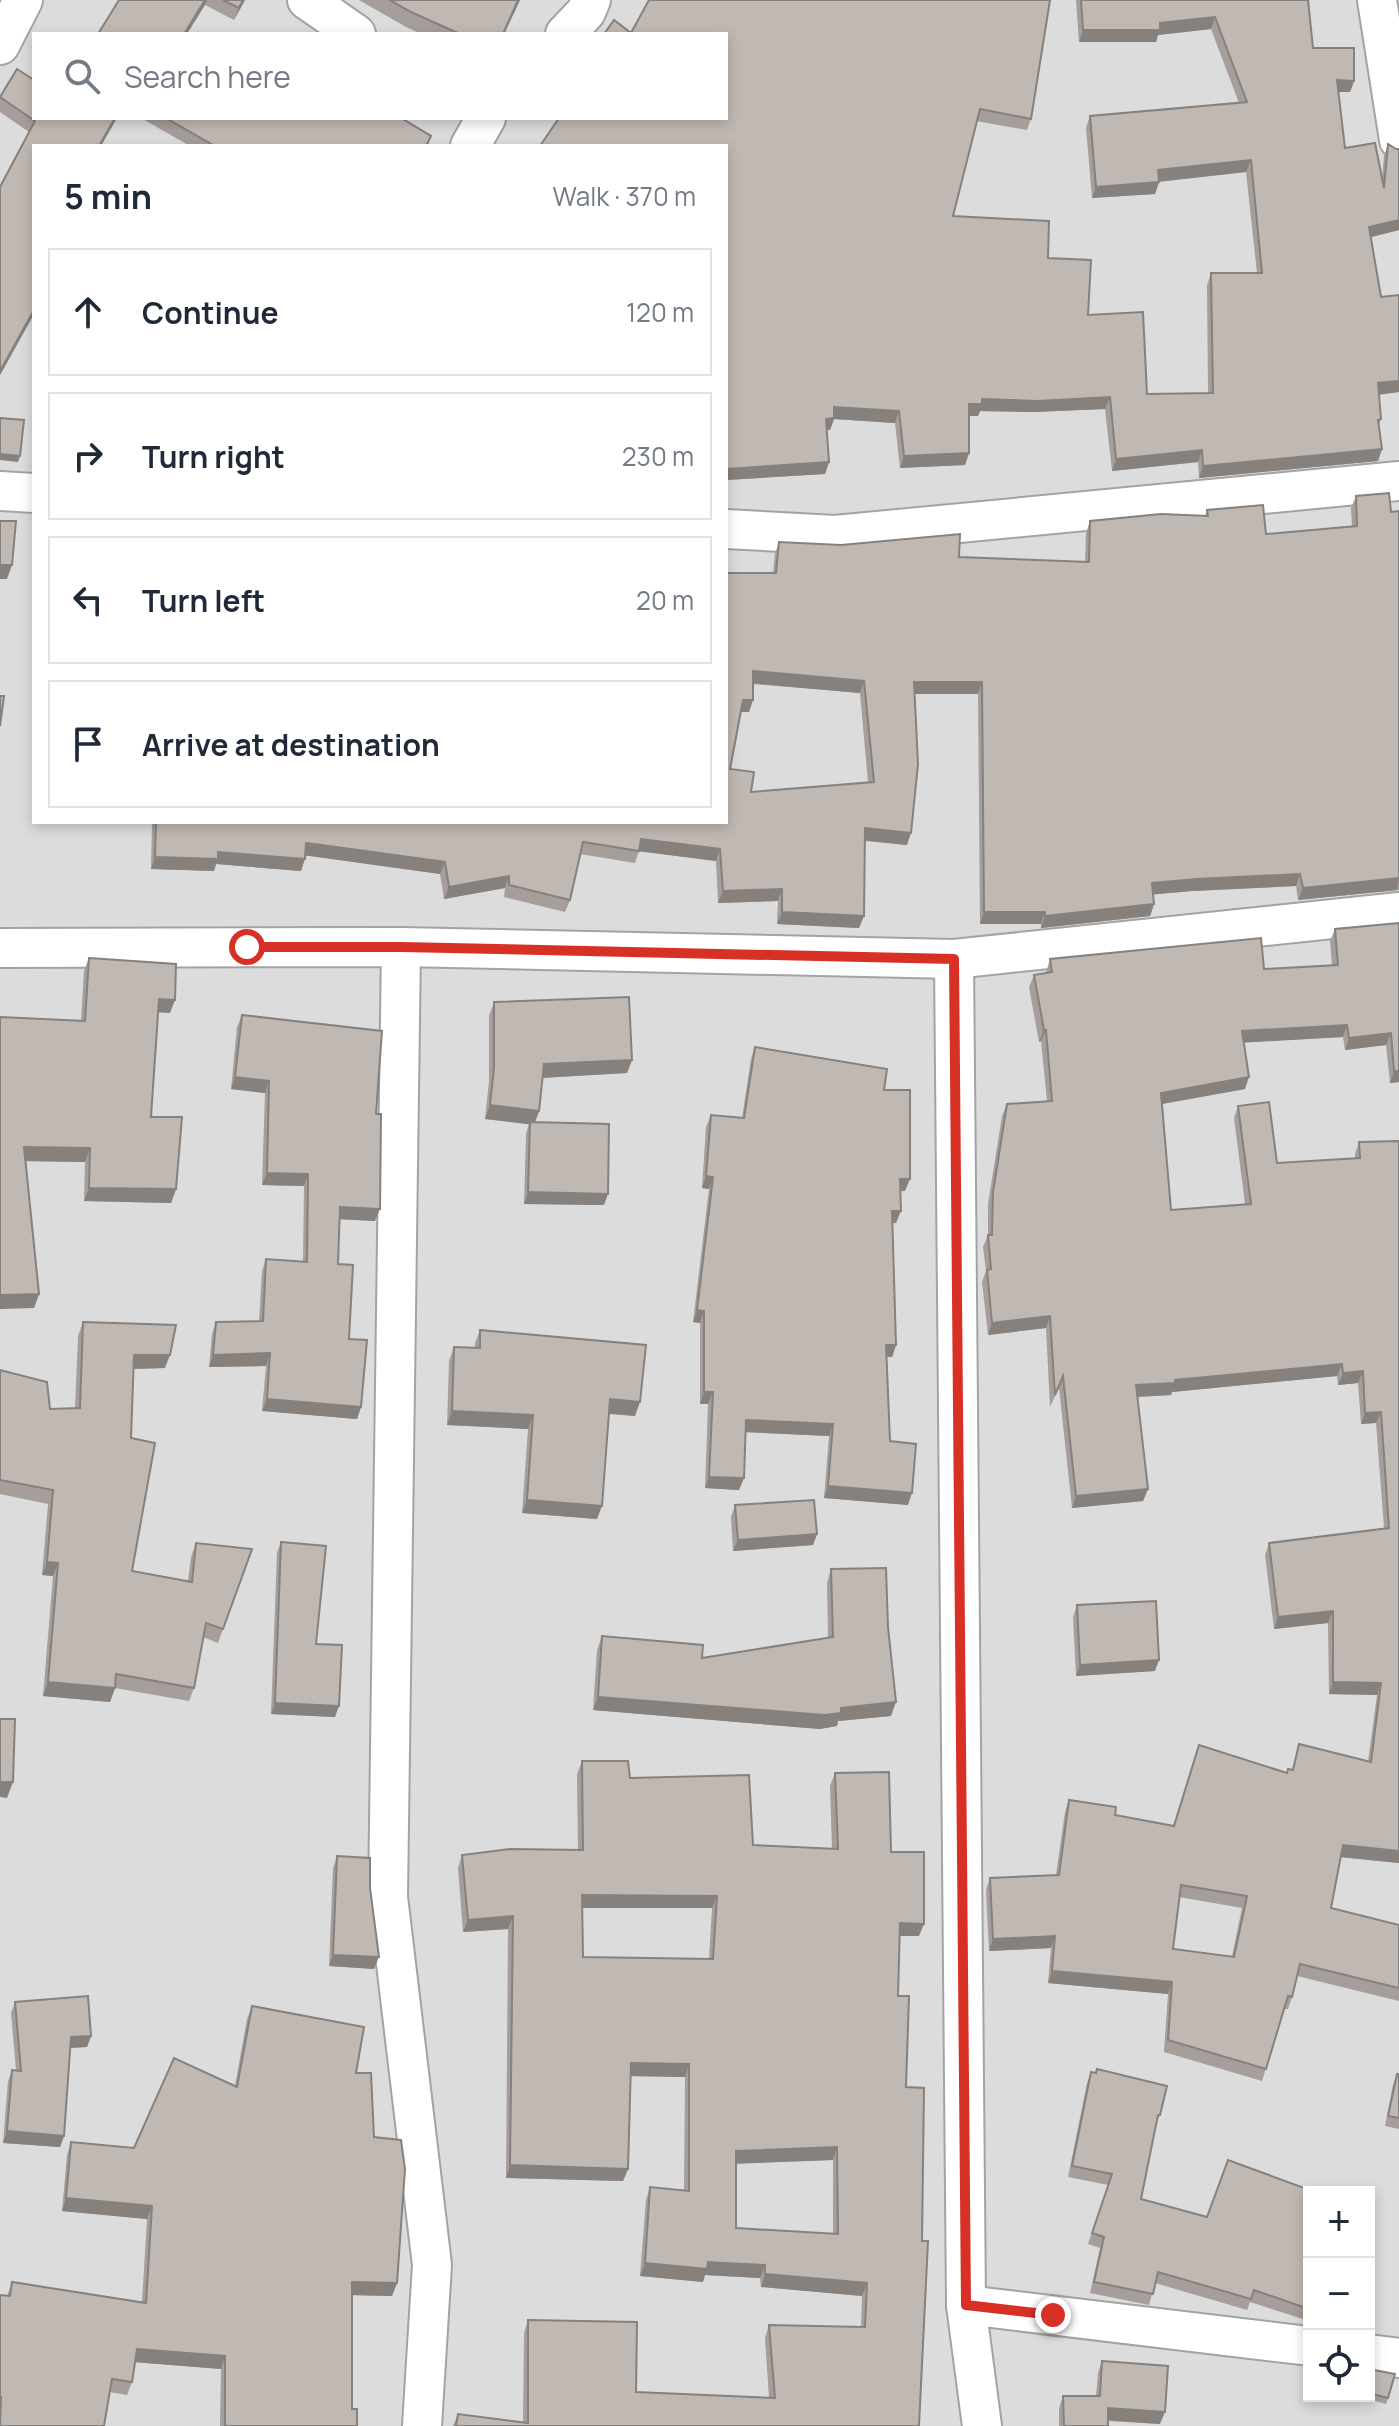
<!DOCTYPE html>
<html lang="en">
<head>
<meta charset="utf-8">
<style>
	:root { --surface:#fff; --page:#f6f6f7; --text:#1f2937; --muted:#747a83; --line:#e0e1e3 }
	body { margin:0; font-family:Manrope,sans-serif; background:var(--page); color:var(--text) }
	.controls { position:absolute; right:24px; bottom:24px; display:grid; overflow:hidden; border-radius:0px; box-shadow:0 4px 12px #0003 }
	.controls button { width:72px; height:72px; display:grid; place-items:center; padding:0; border:0; border-bottom:2px solid var(--line); background:var(--surface); color:var(--text); font:40px sans-serif }
	.stop { position:absolute; width:24px; height:24px; margin:-18px; border:6px solid #d93025; border-radius:50%; background:#fff }
	.stop.end { background:#d93025; border-color:#fff; box-shadow:0 2px 8px #0008 }
	.list { margin:0; padding:0; list-style:none }
	h2 { display:flex; justify-content:space-between; align-items:center; height:104px; margin:0; padding:0 32px; font-size:34px }
	h2 small { font-size:26px; font-weight:400; color:var(--muted) }
	.list li { display:grid; grid-template-columns:52px 1fr auto; gap:24px; align-items:center; box-sizing:border-box; height:128px; margin:0 16px 16px; padding:0 16px; border:2px solid var(--line); border-radius:0px }
	.list b { display:block; font-size:30px; white-space:nowrap }
	.list em { font-size:26px; font-style:normal; color:var(--muted) }
	.icon { flex:none; width:44px; height:44px; fill:none; stroke:currentColor; stroke-width:2; stroke-linecap:round; stroke-linejoin:round }
	.map { position:relative; flex:none; width:1399px; height:2426px; overflow:hidden }
	.search { position:absolute; background:var(--surface); box-shadow:0 4px 12px #0003; left:32px; top:32px; width:696px; height:88px; display:flex; align-items:center; gap:20px; box-sizing:border-box; padding:0 28px; border-radius:0px; color:var(--muted); font-size:30px }
	.panel { position:absolute; background:var(--surface); box-shadow:0 4px 12px #0003; left:32px; top:144px; width:696px; height:680px; border-radius:0px }
	.map>svg:first-child { display:block }
	.residential { fill:#dddcdc; fill-rule:evenodd }
	.lines { fill:none; stroke-linecap:round; stroke-linejoin:round }
	.minor-casing { stroke:#a3a3a3; stroke-width:42 }
	.minor { stroke:#fff; stroke-width:38 }
	.wall { fill:#a59e9a; fill-rule:evenodd }
	.shaded-wall { fill:#86817d }
	.building { fill:#c0b8b3; stroke:#86817d; stroke-width:2; fill-rule:evenodd }
	.route { stroke:#d93025; stroke-width:10 }
</style>
</head>
<body>
<div class="map">
<svg width="1399" height="2426" viewBox="0 0 1399 2426">
	<rect width="100%" height="100%" fill="#efece6"/>
	<!-- residential -->
	<path class="residential" d="M 0,0 L 1399,0 L 1399,2426 L 0,2426 ZM 34,34 L 726,34 L 726,118 L 34,118 ZM 34,146 L 726,146 L 726,822 L 34,822 ZM 1309,2192 L 1369,2192 L 1369,2396 L 1309,2396 Z"/>
	<g class="lines">
		<!-- minor casing -->
		<g class="minor-casing">
			<g id="minor">
				<path d="M 307,0 L 356,34"/>
				<path d="M 1377,0 L 1399,140"/>
				<path d="M 565,34 L 586,12 L 591,0"/>
				<path d="M 0,45 L 23,0"/>
				<path d="M 470,146 L 486,118"/>
				<path d="M 0,491 L 34,493"/>
				<path d="M 726,529 L 835,535 L 1399,481"/>
				<path d="M 401,947 L 388,1897 L 432,2265 L 422,2426"/>
				<path d="M 0,948 L 401,947 L 954,959 L 1399,912"/>
				<path d="M 954,959 L 966,2305 L 982,2426"/>
				<path d="M 966,2305 L 1309,2346"/>
				<path d="M 1369,2354 L 1399,2358"/>
			</g>
		</g>
		<!-- minor -->
		<use href="#minor" class="minor"/>
	</g>
	<!-- wall -->
	<g class="wall">
		<path d="M 119,0 L 245,0 L 234,20 L 205,5 Z"/>
		<path d="M 359,0 L 520,0 L 504,34 L 422,34 L 406,27 Z"/>
		<path d="M 1076,0 L 1309,0 L 1308,0 L 1313,48 L 1354,81 L 1350,92 L 1338,92 L 1345,148 L 1382,178 L 1384,156 L 1388,144 L 1399,230 L 1370,237 L 1381,297 L 1399,295 L 1399,392 L 1379,395 L 1381,419 L 1379,425 L 1382,449 L 1378,461 L 1199,478 L 1198,462 L 1112,471 L 1105,409 L 1033,412 L 980,411 L 978,416 L 969,416 L 969,453 L 965,465 L 900,468 L 895,423 L 834,419 L 830,430 L 827,430 L 829,462 L 825,474 L 726,480 L 726,146 L 631,33 L 1031,119 L 1027,130 L 976,121 L 953,216 L 1048,258 L 1088,315 L 1147,394 L 1208,393 L 1207,285 L 1211,273 L 1257,273 L 1246,172 L 1159,182 L 1155,194 L 1092,198 L 1086,128 L 1090,116 L 1239,103 L 1211,29 L 1158,35 L 1156,42 L 1079,42 Z"/>
		<path d="M 0,96 L 34,118 L 117,118 L 34,146 L 34,314 L 0,375 L 0,187 L 29,132 L 0,112 Z"/>
		<path d="M 141,118 L 401,118 L 431,136 L 428,146 L 190,146 Z"/>
		<path d="M 1356,496 L 1391,512 L 1399,511 L 1399,890 L 1298,900 L 1296,886 L 1192,891 L 1153,894 L 1154,904 L 1150,916 L 1041,928 L 1041,924 L 980,924 L 978,694 L 914,694 L 907,845 L 865,841 L 859,928 L 777,924 L 778,901 L 718,903 L 716,861 L 639,851 L 635,863 L 580,854 L 570,900 L 565,912 L 504,897 L 505,888 L 444,899 L 440,874 L 305,855 L 301,871 L 216,864 L 214,871 L 151,869 L 152,822 L 726,822 L 726,573 L 773,573 L 775,554 L 779,542 L 959,557 L 1085,562 L 1086,533 L 1090,521 L 1205,516 L 1207,510 L 1266,534 L 1352,526 L 1351,508 ZM 753,684 L 860,693 L 868,782 L 751,792 L 730,769 L 740,712 L 749,712 L 753,700 Z"/>
		<path d="M 1399,923 L 1399,1082 L 1390,1083 L 1386,1045 L 1345,1050 L 1343,1037 L 1244,1042 L 1245,1089 L 1162,1104 L 1171,1210 L 1245,1204 L 1234,1118 L 1238,1106 L 1277,1163 L 1355,1158 L 1355,1154 L 1359,1142 L 1399,1141 L 1399,1863 L 1341,1857 L 1331,1908 L 1399,1925 L 1399,2001 L 1297,1976 L 1292,1997 L 1288,2009 L 1284,2009 L 1262,2081 L 1164,2052 L 1168,1994 L 1048,1983 L 1051,1948 L 989,1951 L 986,1890 L 990,1878 L 1056,1875 L 1065,1812 L 1069,1800 L 1115,1815 L 1173,1826 L 1199,1745 L 1287,1773 L 1292,1770 L 1299,1744 L 1368,1762 L 1377,1695 L 1329,1694 L 1328,1623 L 1274,1629 L 1265,1555 L 1269,1543 L 1384,1528 L 1376,1423 L 1361,1424 L 1358,1383 L 1338,1385 L 1337,1376 L 1172,1392 L 1171,1395 L 1138,1397 L 1148,1489 L 1143,1501 L 1072,1508 L 1059,1388 L 1050,1407 L 1046,1328 L 988,1335 L 982,1282 L 986,1271 L 983,1247 L 988,1235 L 988,1204 L 1002,1116 L 1007,1104 L 1047,1101 L 1041,1041 L 1039,1042 L 1029,987 L 1034,975 L 1046,973 L 1050,959 L 1264,969 L 1332,965 L 1330,941 L 1335,929 ZM 1179,1897 L 1242,1908 L 1232,1956 L 1173,1949 Z"/>
		<path d="M 89,958 L 170,1013 L 158,1012 L 151,1117 L 176,1189 L 171,1203 L 84,1201 L 85,1162 L 26,1161 L 39,1294 L 34,1308 L 0,1017 L 81,1021 L 84,971 Z"/>
		<path d="M 494,1002 L 632,1060 L 627,1073 L 542,1078 L 539,1111 L 535,1122 L 604,1205 L 524,1204 L 526,1134 L 529,1124 L 485,1119 L 489,1081 L 489,1016 Z"/>
		<path d="M 242,1015 L 376,1114 L 375,1221 L 339,1219 L 338,1264 L 349,1339 L 361,1407 L 357,1419 L 262,1411 L 266,1366 L 209,1367 L 212,1334 L 216,1322 L 259,1321 L 262,1271 L 266,1259 L 303,1262 L 304,1186 L 262,1185 L 265,1093 L 231,1089 L 237,1027 Z"/>
		<path d="M 755,1047 L 884,1090 L 905,1191 L 900,1191 L 896,1223 L 892,1223 L 896,1345 L 892,1357 L 887,1357 L 890,1441 L 908,1505 L 824,1498 L 829,1436 L 746,1432 L 739,1490 L 705,1488 L 708,1404 L 700,1404 L 700,1323 L 693,1322 L 709,1189 L 702,1188 L 706,1127 L 711,1115 L 742,1118 L 751,1059 Z"/>
		<path d="M 83,1322 L 165,1368 L 134,1369 L 131,1438 L 132,1571 L 188,1581 L 191,1557 L 196,1543 L 252,1549 L 218,1643 L 203,1637 L 194,1688 L 189,1701 L 115,1688 L 110,1702 L 43,1696 L 53,1576 L 42,1575 L 48,1504 L 0,1494 L 0,1370 L 50,1409 L 75,1408 L 78,1336 Z"/>
		<path d="M 480,1330 L 635,1416 L 608,1414 L 597,1519 L 522,1513 L 528,1429 L 447,1425 L 449,1361 L 454,1347 L 475,1348 L 475,1343 Z"/>
		<path d="M 735,1505 L 817,1534 L 813,1545 L 733,1551 L 731,1517 Z"/>
		<path d="M 281,1542 L 316,1644 L 335,1717 L 271,1714 L 277,1553 Z"/>
		<path d="M 831,1569 L 891,1716 L 838,1721 L 837,1726 L 820,1729 L 593,1710 L 597,1650 L 602,1636 L 702,1658 L 828,1638 L 827,1583 Z"/>
		<path d="M 1077,1605 L 1155,1671 L 1076,1676 L 1073,1617 Z"/>
		<path d="M 582,1761 L 630,1778 L 753,1845 L 832,1849 L 830,1786 L 835,1773 L 891,1852 L 919,1936 L 900,1936 L 898,1996 L 906,2087 L 919,2426 L 453,2426 L 458,2414 L 523,2422 L 524,2333 L 528,2320 L 636,2392 L 769,2398 L 765,2338 L 769,2325 L 861,2327 L 862,2296 L 761,2287 L 760,2278 L 705,2275 L 703,2282 L 640,2276 L 646,2200 L 650,2187 L 684,2190 L 685,2077 L 630,2076 L 628,2169 L 623,2181 L 506,2178 L 508,1929 L 463,1932 L 458,1868 L 462,1855 L 578,1850 L 577,1774 ZM 582,1908 L 712,1908 L 709,1959 L 583,1957 ZM 833,2160 L 833,2234 L 736,2228 L 736,2163 Z"/>
		<path d="M 337,1856 L 374,1969 L 329,1966 L 333,1868 Z"/>
		<path d="M 15,2002 L 91,2036 L 87,2047 L 70,2048 L 64,2136 L 60,2147 L 3,2143 L 8,2081 L 12,2070 L 16,2070 L 11,2013 Z"/>
		<path d="M 252,2006 L 356,2073 L 374,2137 L 397,2283 L 392,2296 L 352,2295 L 352,2409 L 357,2426 L 220,2426 L 221,2369 L 135,2362 L 132,2382 L 127,2395 L 110,2392 L 0,2426 L 0,2295 L 7,2296 L 12,2282 L 142,2302 L 147,2219 L 62,2211 L 67,2155 L 71,2142 L 134,2148 L 235,2086 L 247,2019 Z"/>
		<path d="M 1091,2072 L 1160,2115 L 1155,2126 L 1141,2199 L 1207,2217 L 1309,2192 L 1309,2321 L 1250,2302 L 1247,2310 L 1155,2283 L 1149,2305 L 1090,2293 L 1100,2248 L 1088,2244 L 1108,2185 L 1068,2177 L 1087,2083 Z"/>
		<path d="M 1397,2074 L 1399,2074 L 1399,2129 L 1385,2126 L 1393,2085 Z"/>
		<path d="M 1102,2361 L 1160,2424 L 1108,2421 L 1108,2426 L 1059,2426 L 1059,2408 L 1063,2396 L 1096,2396 L 1098,2373 Z"/>
		<path d="M 1369,2369 L 1388,2398 L 1386,2404 L 1358,2396 L 1369,2396 Z"/>
	</g>
	<!-- shaded-wall -->
	<g class="shaded-wall">
		<path d="M 205,0 L 207,0 L 205,5 L 187,34 L 184,34 Z"/>
		<path d="M 243,0 L 245,0 L 234,20 L 239,8 Z"/>
		<path d="M 518,0 L 520,0 L 504,34 L 503,34 Z"/>
		<path d="M 1215,17 L 1211,29 L 1158,35 L 1156,42 L 1079,42 L 1083,30 Z"/>
		<path d="M 1337,80 L 1354,81 L 1350,92 L 1332,92 Z"/>
		<path d="M 115,118 L 117,118 L 101,146 L 99,146 Z"/>
		<path d="M 1251,160 L 1246,172 L 1154,182 L 1158,170 Z"/>
		<path d="M 1159,182 L 1155,194 L 1092,198 L 1096,187 Z"/>
		<path d="M 1399,220 L 1399,230 L 1364,239 L 1369,227 Z"/>
		<path d="M 34,310 L 34,314 L 0,375 L 0,371 Z"/>
		<path d="M 1399,381 L 1399,392 L 1374,395 L 1378,383 Z"/>
		<path d="M 1110,397 L 1105,409 L 1033,412 L 980,411 L 978,416 L 965,416 L 969,404 L 982,399 Z"/>
		<path d="M 834,407 L 899,411 L 895,423 L 834,419 L 830,430 L 822,430 L 826,419 Z"/>
		<path d="M 1382,449 L 1378,461 L 1199,478 L 1203,466 Z"/>
		<path d="M 1202,450 L 1198,462 L 1112,471 L 1116,459 Z"/>
		<path d="M 969,453 L 965,465 L 900,468 L 904,456 Z"/>
		<path d="M 0,454 L 20,456 L 18,462 L 0,460 Z"/>
		<path d="M 829,462 L 825,474 L 726,480 L 726,469 Z"/>
		<path d="M 0,565 L 12,565 L 7,579 L 0,579 Z"/>
		<path d="M 753,671 L 864,681 L 860,693 L 749,683 Z"/>
		<path d="M 914,682 L 982,682 L 978,694 L 909,694 Z"/>
		<path d="M 743,700 L 753,700 L 749,712 L 738,712 Z"/>
		<path d="M 865,828 L 911,833 L 907,845 L 861,840 Z"/>
		<path d="M 641,839 L 720,849 L 716,861 L 637,851 Z"/>
		<path d="M 306,843 L 445,862 L 440,874 L 302,855 Z"/>
		<path d="M 218,852 L 305,859 L 301,871 L 216,864 L 214,871 L 151,869 L 155,857 Z"/>
		<path d="M 1300,874 L 1296,886 L 1192,891 L 1148,895 L 1152,883 L 1197,879 Z"/>
		<path d="M 509,876 L 505,888 L 444,899 L 449,887 Z"/>
		<path d="M 1399,878 L 1397,890 L 1298,900 L 1303,888 Z"/>
		<path d="M 782,889 L 778,901 L 718,903 L 723,891 Z"/>
		<path d="M 1154,904 L 1150,916 L 1041,928 L 1045,916 Z"/>
		<path d="M 782,912 L 864,916 L 859,928 L 777,924 Z"/>
		<path d="M 984,912 L 1045,912 L 1041,924 L 980,924 Z"/>
		<path d="M 159,999 L 175,1000 L 170,1013 L 154,1012 Z"/>
		<path d="M 1347,1025 L 1343,1037 L 1238,1043 L 1242,1031 Z"/>
		<path d="M 1044,1030 L 1046,1030 L 1041,1041 L 1039,1042 Z"/>
		<path d="M 1391,1033 L 1386,1045 L 1345,1050 L 1349,1038 Z"/>
		<path d="M 632,1060 L 627,1073 L 539,1078 L 544,1064 Z"/>
		<path d="M 1394,1071 L 1399,1071 L 1399,1082 L 1390,1083 Z"/>
		<path d="M 235,1077 L 269,1081 L 265,1093 L 231,1089 Z"/>
		<path d="M 1249,1077 L 1245,1089 L 1156,1105 L 1161,1093 Z"/>
		<path d="M 490,1105 L 539,1111 L 534,1125 L 485,1119 Z"/>
		<path d="M 24,1147 L 90,1148 L 85,1162 L 19,1161 Z"/>
		<path d="M 267,1173 L 308,1174 L 304,1186 L 262,1185 Z"/>
		<path d="M 706,1176 L 713,1177 L 709,1189 L 702,1188 Z"/>
		<path d="M 900,1179 L 910,1179 L 905,1191 L 896,1191 Z"/>
		<path d="M 89,1188 L 176,1189 L 171,1203 L 84,1201 Z"/>
		<path d="M 528,1192 L 608,1194 L 604,1205 L 524,1204 Z"/>
		<path d="M 340,1207 L 380,1209 L 375,1221 L 335,1219 Z"/>
		<path d="M 892,1211 L 901,1211 L 896,1223 L 887,1223 Z"/>
		<path d="M 39,1294 L 34,1308 L 0,1309 L 0,1295 Z"/>
		<path d="M 697,1310 L 704,1311 L 700,1323 L 693,1322 Z"/>
		<path d="M 1050,1316 L 1046,1328 L 988,1335 L 992,1323 Z"/>
		<path d="M 886,1345 L 896,1345 L 892,1357 L 882,1357 Z"/>
		<path d="M 270,1353 L 266,1366 L 209,1367 L 213,1355 Z"/>
		<path d="M 134,1355 L 170,1355 L 165,1368 L 129,1369 Z"/>
		<path d="M 1342,1364 L 1337,1376 L 1172,1392 L 1171,1395 L 1132,1397 L 1136,1385 L 1175,1380 Z"/>
		<path d="M 1363,1371 L 1358,1383 L 1338,1385 L 1343,1373 Z"/>
		<path d="M 704,1392 L 713,1392 L 708,1404 L 700,1404 Z"/>
		<path d="M 267,1399 L 361,1407 L 357,1419 L 262,1411 Z"/>
		<path d="M 610,1399 L 640,1402 L 635,1416 L 605,1413 Z"/>
		<path d="M 452,1411 L 533,1415 L 528,1429 L 447,1425 Z"/>
		<path d="M 1381,1412 L 1376,1423 L 1361,1424 L 1365,1413 Z"/>
		<path d="M 746,1420 L 833,1424 L 829,1436 L 742,1432 Z"/>
		<path d="M 709,1477 L 744,1478 L 739,1490 L 705,1488 Z"/>
		<path d="M 828,1486 L 912,1493 L 908,1505 L 824,1498 Z"/>
		<path d="M 1148,1489 L 1143,1501 L 1072,1508 L 1076,1496 Z"/>
		<path d="M 527,1500 L 602,1506 L 597,1519 L 522,1513 Z"/>
		<path d="M 817,1534 L 813,1545 L 733,1551 L 738,1540 Z"/>
		<path d="M 47,1562 L 58,1563 L 53,1576 L 42,1575 Z"/>
		<path d="M 1333,1611 L 1328,1623 L 1274,1629 L 1278,1617 Z"/>
		<path d="M 1159,1660 L 1155,1671 L 1076,1676 L 1080,1665 Z"/>
		<path d="M 48,1682 L 115,1688 L 110,1702 L 43,1696 Z"/>
		<path d="M 1333,1682 L 1381,1683 L 1377,1695 L 1329,1694 Z"/>
		<path d="M 598,1697 L 841,1708 L 896,1702 L 891,1716 L 838,1721 L 837,1726 L 820,1729 L 593,1710 Z"/>
		<path d="M 275,1703 L 339,1706 L 335,1717 L 271,1714 Z"/>
		<path d="M 0,1782 L 13,1782 L 7,1798 L 0,1797 Z"/>
		<path d="M 1343,1845 L 1399,1851 L 1399,1863 L 1339,1857 Z"/>
		<path d="M 582,1895 L 717,1896 L 712,1908 L 577,1908 Z"/>
		<path d="M 513,1916 L 508,1929 L 463,1932 L 468,1920 Z"/>
		<path d="M 900,1923 L 924,1924 L 919,1936 L 895,1936 Z"/>
		<path d="M 1055,1936 L 1051,1948 L 989,1951 L 993,1939 Z"/>
		<path d="M 333,1955 L 379,1957 L 374,1969 L 329,1966 Z"/>
		<path d="M 1052,1971 L 1172,1982 L 1168,1994 L 1048,1983 Z"/>
		<path d="M 91,2036 L 87,2047 L 67,2048 L 71,2037 Z"/>
		<path d="M 631,2063 L 689,2064 L 685,2077 L 626,2076 Z"/>
		<path d="M 7,2131 L 64,2136 L 60,2147 L 3,2143 Z"/>
		<path d="M 837,2147 L 833,2160 L 732,2164 L 736,2151 Z"/>
		<path d="M 510,2165 L 628,2169 L 623,2181 L 506,2178 Z"/>
		<path d="M 66,2198 L 152,2206 L 147,2219 L 62,2211 Z"/>
		<path d="M 708,2262 L 765,2265 L 760,2278 L 705,2275 L 703,2282 L 640,2276 L 645,2263 Z"/>
		<path d="M 765,2274 L 867,2283 L 862,2296 L 761,2287 Z"/>
		<path d="M 352,2282 L 397,2283 L 392,2296 L 347,2295 Z"/>
		<path d="M 137,2349 L 225,2356 L 221,2369 L 133,2362 Z"/>
		<path d="M 1108,2408 L 1165,2412 L 1160,2424 L 1103,2420 Z"/>
	</g>
	<!-- building -->
	<g class="building">
		<path d="M 119,0 L 205,0 L 184,34 L 98,34 Z"/>
		<path d="M 223,0 L 243,0 L 239,8 Z"/>
		<path d="M 390,0 L 518,0 L 503,34 L 460,34 L 411,12 Z"/>
		<path d="M 649,0 L 1050,0 L 1031,119 L 980,109 L 953,216 L 1049,221 L 1048,258 L 1091,260 L 1088,315 L 1143,312 L 1147,394 L 1213,393 L 1211,273 L 1262,273 L 1251,160 L 1158,170 L 1159,182 L 1096,187 L 1090,116 L 1247,102 L 1215,17 L 1160,23 L 1160,30 L 1083,30 L 1081,0 L 1308,0 L 1313,48 L 1354,48 L 1354,81 L 1337,80 L 1345,148 L 1375,143 L 1384,188 L 1388,144 L 1396,149 L 1399,149 L 1399,220 L 1369,227 L 1381,297 L 1399,295 L 1399,381 L 1378,383 L 1381,419 L 1378,420 L 1382,449 L 1203,466 L 1202,450 L 1116,459 L 1110,397 L 1037,401 L 982,399 L 982,404 L 969,404 L 969,453 L 904,456 L 899,411 L 834,407 L 834,418 L 826,419 L 829,462 L 726,469 L 726,146 L 540,146 L 559,118 L 726,118 L 726,34 L 604,34 L 614,20 L 631,33 Z"/>
		<path d="M 17,69 L 34,80 L 34,118 L 115,118 L 99,146 L 34,146 L 34,310 L 0,371 L 0,187 L 35,121 L 0,97 Z"/>
		<path d="M 166,118 L 401,118 L 431,136 L 426,146 L 215,146 Z"/>
		<path d="M 0,418 L 24,420 L 20,456 L 0,454 Z"/>
		<path d="M 1389,493 L 1391,512 L 1399,511 L 1399,878 L 1303,888 L 1300,874 L 1197,879 L 1152,883 L 1154,904 L 1045,916 L 1045,912 L 984,912 L 982,682 L 914,682 L 918,764 L 911,833 L 865,828 L 864,916 L 782,912 L 782,889 L 723,891 L 720,849 L 641,839 L 639,851 L 583,842 L 570,900 L 509,885 L 509,876 L 449,887 L 445,862 L 306,843 L 305,859 L 218,852 L 218,859 L 155,857 L 156,822 L 726,822 L 726,573 L 776,573 L 779,542 L 841,545 L 960,534 L 959,557 L 1089,562 L 1090,521 L 1161,514 L 1208,516 L 1207,510 L 1263,505 L 1266,534 L 1357,526 L 1356,496 ZM 753,671 L 864,681 L 874,782 L 751,792 L 754,772 L 730,769 L 743,700 L 753,700 Z"/>
		<path d="M 0,521 L 16,521 L 12,565 L 0,565 Z"/>
		<path d="M 0,696 L 4,696 L 0,726 Z"/>
		<path d="M 1399,923 L 1399,1071 L 1394,1071 L 1391,1033 L 1349,1038 L 1347,1025 L 1242,1031 L 1249,1077 L 1161,1093 L 1171,1210 L 1251,1204 L 1238,1106 L 1269,1102 L 1277,1163 L 1360,1158 L 1359,1142 L 1399,1141 L 1399,1851 L 1343,1845 L 1331,1908 L 1399,1925 L 1399,1988 L 1300,1964 L 1292,1997 L 1288,1996 L 1266,2069 L 1168,2040 L 1172,1982 L 1052,1971 L 1055,1936 L 993,1939 L 990,1878 L 1059,1875 L 1069,1800 L 1116,1807 L 1115,1815 L 1174,1826 L 1199,1745 L 1287,1773 L 1288,1769 L 1293,1770 L 1299,1744 L 1371,1762 L 1381,1683 L 1333,1682 L 1333,1611 L 1278,1617 L 1269,1543 L 1389,1528 L 1381,1412 L 1365,1413 L 1363,1371 L 1343,1373 L 1342,1364 L 1175,1380 L 1175,1383 L 1136,1385 L 1148,1489 L 1076,1496 L 1063,1376 L 1055,1395 L 1050,1316 L 992,1323 L 987,1270 L 991,1269 L 988,1235 L 992,1235 L 993,1192 L 1007,1104 L 1052,1101 L 1046,1030 L 1044,1030 L 1034,975 L 1052,972 L 1050,959 L 1261,938 L 1264,969 L 1338,965 L 1335,929 ZM 1181,1885 L 1247,1896 L 1234,1957 L 1173,1949 Z"/>
		<path d="M 89,958 L 176,964 L 175,1000 L 159,999 L 151,1117 L 182,1117 L 176,1189 L 89,1188 L 90,1148 L 24,1147 L 39,1294 L 0,1295 L 0,1017 L 85,1021 Z"/>
		<path d="M 629,997 L 632,1060 L 544,1064 L 539,1111 L 490,1105 L 494,1068 L 494,1002 Z"/>
		<path d="M 242,1015 L 382,1031 L 376,1114 L 381,1114 L 380,1209 L 340,1207 L 338,1264 L 353,1265 L 349,1339 L 367,1340 L 361,1407 L 267,1399 L 270,1353 L 213,1355 L 216,1322 L 263,1321 L 266,1259 L 307,1262 L 308,1174 L 267,1173 L 269,1081 L 235,1077 Z"/>
		<path d="M 755,1047 L 887,1069 L 884,1090 L 910,1090 L 910,1179 L 900,1179 L 901,1211 L 892,1211 L 896,1345 L 886,1345 L 890,1441 L 916,1444 L 912,1493 L 828,1486 L 833,1424 L 746,1420 L 744,1478 L 709,1477 L 713,1392 L 704,1392 L 704,1311 L 697,1310 L 713,1177 L 706,1176 L 711,1115 L 744,1118 Z"/>
		<path d="M 530,1122 L 609,1124 L 608,1194 L 528,1192 Z"/>
		<path d="M 83,1322 L 176,1325 L 170,1355 L 134,1355 L 131,1438 L 155,1443 L 132,1571 L 192,1582 L 196,1543 L 252,1549 L 223,1629 L 206,1623 L 194,1688 L 116,1674 L 115,1688 L 48,1682 L 58,1563 L 47,1562 L 53,1490 L 0,1480 L 0,1370 L 47,1382 L 50,1409 L 80,1408 Z"/>
		<path d="M 480,1330 L 646,1345 L 640,1402 L 610,1399 L 602,1506 L 527,1500 L 533,1415 L 452,1411 L 454,1347 L 480,1348 Z"/>
		<path d="M 814,1500 L 817,1534 L 738,1540 L 735,1505 Z"/>
		<path d="M 281,1542 L 326,1546 L 316,1644 L 342,1645 L 339,1706 L 275,1703 Z"/>
		<path d="M 886,1568 L 888,1627 L 896,1702 L 841,1708 L 841,1713 L 824,1715 L 598,1697 L 602,1636 L 703,1645 L 702,1658 L 833,1637 L 831,1569 Z"/>
		<path d="M 1156,1601 L 1159,1660 L 1080,1665 L 1077,1605 Z"/>
		<path d="M 0,1719 L 15,1719 L 13,1782 L 0,1782 Z"/>
		<path d="M 582,1761 L 628,1761 L 630,1778 L 749,1775 L 753,1845 L 838,1849 L 835,1773 L 889,1772 L 891,1852 L 924,1852 L 924,1924 L 900,1923 L 898,1996 L 909,1996 L 906,2087 L 924,2088 L 922,2241 L 928,2241 L 919,2426 L 456,2426 L 458,2414 L 528,2423 L 528,2320 L 637,2322 L 636,2392 L 775,2398 L 769,2325 L 865,2327 L 867,2283 L 765,2274 L 765,2265 L 708,2262 L 707,2269 L 645,2263 L 650,2187 L 689,2191 L 689,2064 L 631,2063 L 628,2169 L 510,2165 L 513,1916 L 468,1920 L 462,1855 L 510,1849 L 583,1850 ZM 582,1895 L 717,1896 L 713,1959 L 583,1957 ZM 837,2147 L 838,2234 L 736,2228 L 736,2151 Z"/>
		<path d="M 337,1856 L 370,1858 L 370,1888 L 379,1957 L 333,1955 Z"/>
		<path d="M 88,1996 L 91,2036 L 71,2037 L 64,2136 L 7,2131 L 12,2070 L 21,2071 L 15,2002 Z"/>
		<path d="M 252,2006 L 364,2027 L 356,2073 L 371,2073 L 374,2137 L 401,2140 L 405,2169 L 397,2283 L 352,2282 L 352,2409 L 357,2409 L 357,2426 L 225,2426 L 225,2356 L 137,2349 L 132,2382 L 112,2379 L 104,2426 L 0,2426 L 1,2397 L 0,2397 L 0,2295 L 10,2296 L 12,2282 L 146,2303 L 152,2206 L 66,2198 L 71,2142 L 134,2148 L 174,2058 L 237,2087 Z"/>
		<path d="M 1097,2069 L 1167,2086 L 1160,2115 L 1158,2115 L 1141,2199 L 1207,2217 L 1228,2160 L 1315,2192 L 1309,2192 L 1309,2309 L 1254,2290 L 1251,2299 L 1158,2272 L 1153,2294 L 1094,2282 L 1104,2237 L 1092,2233 L 1112,2174 L 1072,2166 L 1091,2072 L 1096,2073 Z"/>
		<path d="M 1397,2074 L 1399,2074 L 1399,2118 L 1388,2116 Z"/>
		<path d="M 1102,2361 L 1168,2366 L 1165,2412 L 1108,2408 L 1108,2426 L 1064,2426 L 1063,2396 L 1100,2396 Z"/>
		<path d="M 1369,2369 L 1395,2374 L 1388,2398 L 1369,2393 Z"/>
	</g>
	<g class="lines">
		<!-- route -->
		<path class="route" d="M 247,947 L 401,947 L 954,959 L 966,2305 L 1053,2315"/>
	</g>
</svg>
<div class="controls">
<button>+</button>
<button>−</button>
<button><svg class="icon" aria-label="locate" viewBox="0 0 24 24"><circle cx="12" cy="12" r="6"/><path d="M12 2v4M12 18v4M2 12h4M18 12h4"/></svg></button>
</div>
<div class="stop" style="left:247px;top:947px"></div>
<div class="stop end" style="left:1053px;top:2315px"></div>
<div class="search"><svg class="icon" aria-label="search" viewBox="0 0 24 24"><circle cx="10" cy="10" r="6"/><path d="M15 15l6 6"/></svg>Search here</div>
<section class="panel">
<h2>5 min<small>Walk · 370 m</small></h2>
<ul class="list">
<li><svg class="icon" aria-label="ahead" viewBox="0 0 24 24"><path d="M12 20V5M6 11l6-6 6 6"/></svg><div><b>Continue</b></div><em>120 m</em></li>
<li><svg class="icon" aria-label="right" viewBox="0 0 24 24"><path d="M7 20v-9h11M14 6l5 5-5 5"/></svg><div><b>Turn right</b></div><em>230 m</em></li>
<li><svg class="icon" aria-label="left" viewBox="0 0 24 24"><path d="M17 20v-9H6M10 6l-5 5 5 5"/></svg><div><b>Turn left</b></div><em>20 m</em></li>
<li><svg class="icon" aria-label="arrive" viewBox="0 0 24 24"><path d="M6 21V4h12l-3 4 3 4H6"/></svg><div><b>Arrive at destination</b></div></li>
</ul>
</section>
</div>
</body>
</html>
